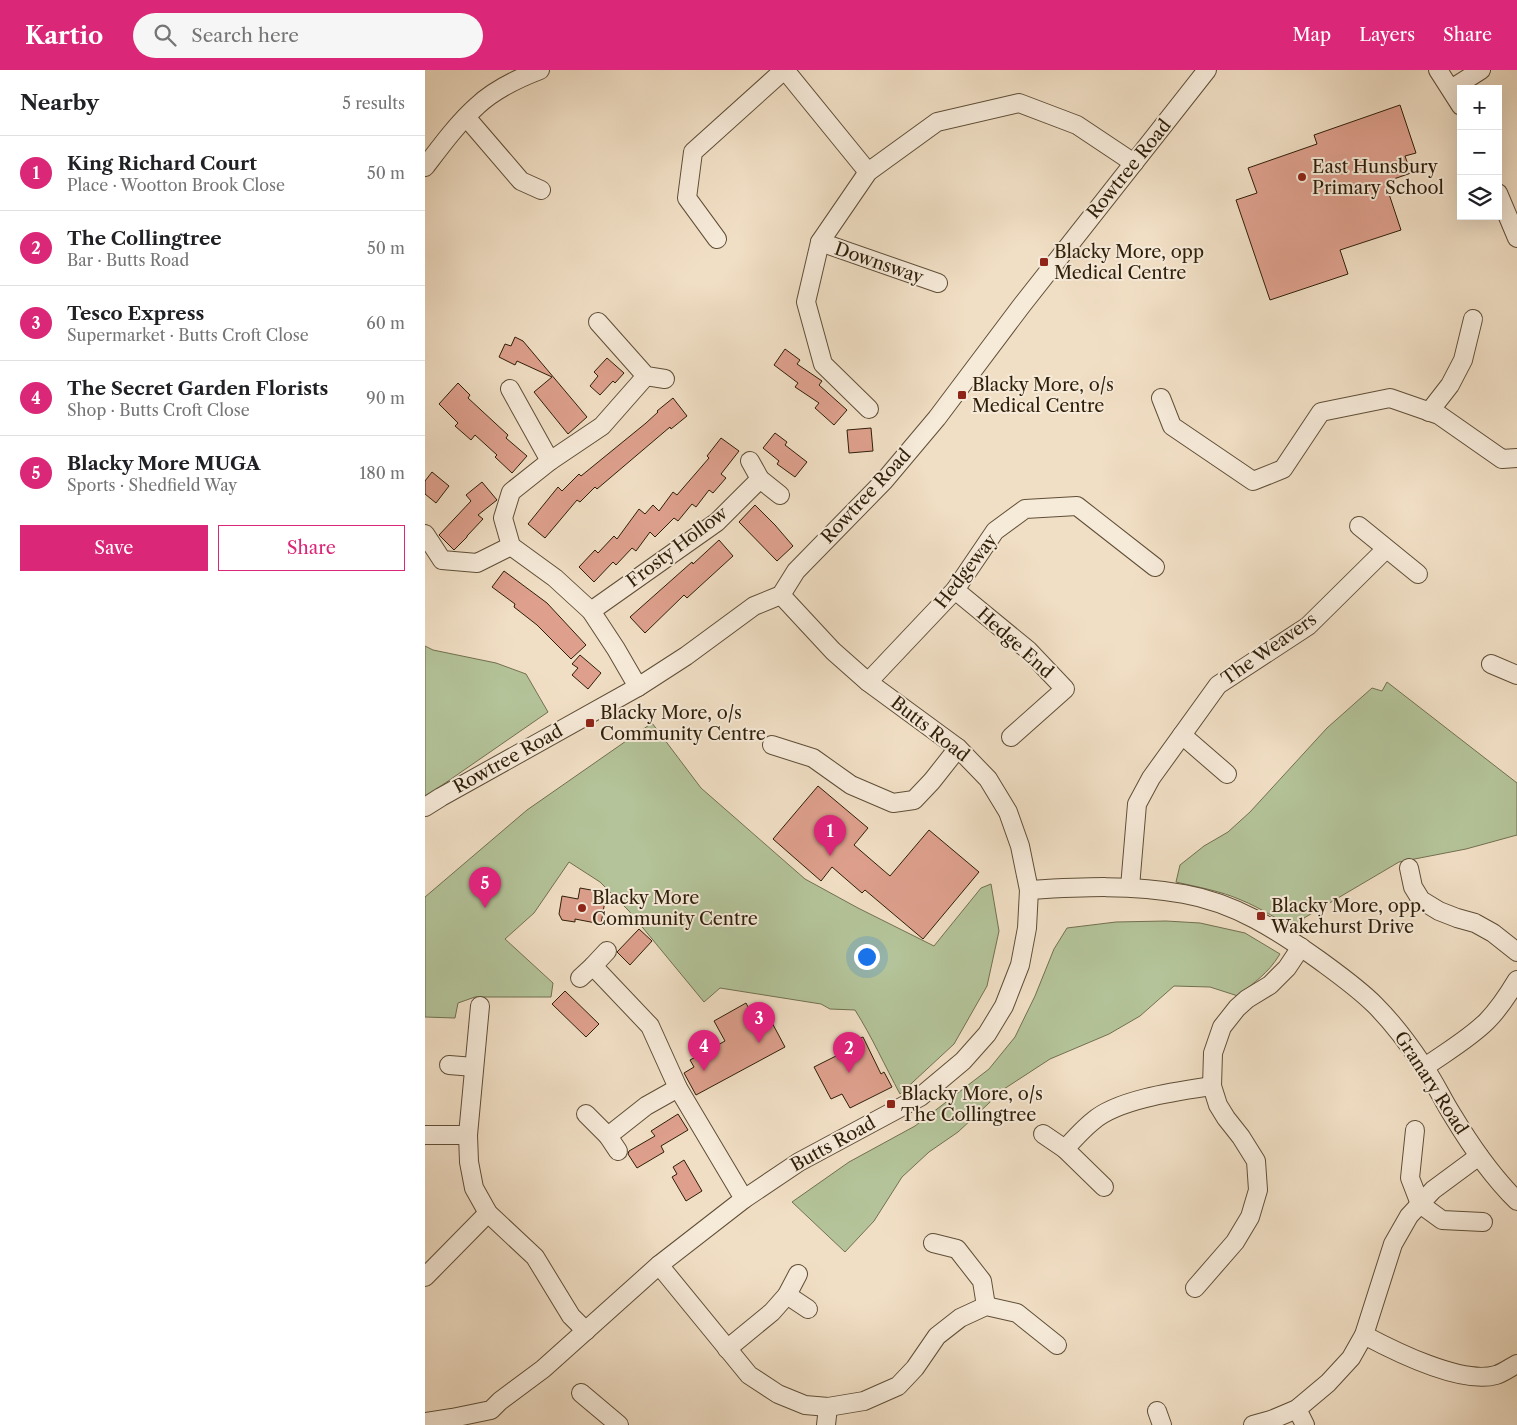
<!DOCTYPE html>
<html lang="en">
<head>
<meta charset="utf-8">
<style>
	:root { --surface:#fff; --page:#f6f6f6; --text:#202124; --muted:#757577; --line:#e0e0e0; --accent:#db2777 }
	body { margin:0; font-family:"Libre Caslon Text",serif; background:var(--page); color:var(--text) }
	.controls { position:absolute; right:15px; top:15px; display:grid; overflow:hidden; border-radius:0px; box-shadow:0 5px 20px #0002 }
	.controls button { width:45px; height:45px; display:grid; place-items:center; padding:0; border:0; border-bottom:1px solid var(--line); background:var(--surface); color:var(--text); font:25px sans-serif }
	.you { position:absolute; left:441px; top:886px; width:18px; height:18px; margin:-12px; border:4px solid #fff; border-radius:50%; background:#1a73e8; box-shadow:0 0 0 8px #1a73e833 }
	.badge { display:grid; place-items:center; width:32px; height:32px; border-radius:50%; background:var(--accent); color:#fff; font-size:16px; font-weight:700 }
	.pin { position:absolute; translate:-50% -41px; filter:drop-shadow(0 1px 2px #0008) }
	.pin::after { content:''; position:absolute; top:26px; width:18px; height:15px; background:inherit; clip-path:polygon(0 0,100% 0,50% 100%) }
	.list { margin:0; padding:0; list-style:none }
	h2 { display:flex; justify-content:space-between; align-items:center; height:65px; margin:0; padding:0 20px; font-size:21px }
	h2 small { font-size:16px; font-weight:400; color:var(--muted) }
	.list li { display:grid; grid-template-columns:32px 1fr auto; gap:15px; align-items:center; box-sizing:border-box; height:75px; padding:0 20px; border-top:1px solid var(--line) }
	.list b { display:block; font-size:19px; white-space:nowrap }
	.list p { margin:0; font-size:16px; white-space:nowrap; color:var(--muted) }
	.list em { font-size:16px; font-style:normal; color:var(--muted) }
	.actions { display:flex; gap:10px; padding:15px 20px }
	.actions a { flex:1; padding:11px 0; border:1px solid var(--accent); border-radius:0px; text-align:center; font-size:18px; color:var(--accent) }
	.actions .main { background:var(--accent); color:#fff }
	.icon { flex:none; width:28px; height:28px; fill:none; stroke:currentColor; stroke-width:2; stroke-linecap:round; stroke-linejoin:round }
	.map { position:relative; flex:none; width:1092px; height:1355px; overflow:hidden }
	header { display:flex; align-items:center; gap:30px; box-sizing:border-box; height:70px; padding:0 25px; background:var(--accent); color:#fff }
	header strong { font-size:24px }
	nav { display:flex; gap:28px; margin-inline-start:auto; font-size:18px }
	.search { width:350px; height:45px; background:var(--page); display:flex; align-items:center; gap:12px; box-sizing:border-box; padding:0 18px; border-radius:28px; color:var(--muted); font-size:19px }
	main { display:flex }
	aside { flex:1; background:var(--surface) }
	.map>svg:first-child { display:block }
	.green { fill:#b4c399; stroke:#717050 }
	.building { fill:#dea08d; stroke:#2e1e08 }
	.lines { fill:none; stroke-linecap:round; stroke-linejoin:round }
	.minor-casing { stroke:#5f4e37; stroke-width:20 }
	.minor { stroke:#f6ead9; stroke-width:18 }
	.poi-dot { fill:#8f2418; stroke:#f6ead9; stroke-width:2 }
	.labels { text-anchor:middle; stroke-width:4; stroke-linejoin:round; paint-order:stroke }
	.poi-label { font-size:18px; fill:#2e1e08; stroke:#f6ead9; text-anchor:start }
	.street-label { font-size:18px; fill:#2e1e08; stroke:#f6ead9 }
</style>
</head>
<body>
<header>
<strong>Kartio</strong>
<div class="search"><svg class="icon" aria-label="search" viewBox="0 0 24 24"><circle cx="10" cy="10" r="6"/><path d="M15 15l6 6"/></svg>Search here</div>
<nav><a>Map</a><a>Layers</a><a>Share</a></nav>
</header>
<main>
<aside>
<h2>Nearby<small>5 results</small></h2>
<ul class="list">
<li><span class="badge">1</span><div><b>King Richard Court</b><p>Place · Wootton Brook Close</p></div><em>50 m</em></li>
<li><span class="badge">2</span><div><b>The Collingtree</b><p>Bar · Butts Road</p></div><em>50 m</em></li>
<li><span class="badge">3</span><div><b>Tesco Express</b><p>Supermarket · Butts Croft Close</p></div><em>60 m</em></li>
<li><span class="badge">4</span><div><b>The Secret Garden Florists</b><p>Shop · Butts Croft Close</p></div><em>90 m</em></li>
<li><span class="badge">5</span><div><b>Blacky More MUGA</b><p>Sports · Shedfield Way</p></div><em>180 m</em></li>
</ul>
<div class="actions"><a class="main">Save</a><a>Share</a></div>
</aside>
<div class="map">
<svg width="1092" height="1355" viewBox="0 0 1092 1355">
	<rect width="100%" height="100%" fill="#f1dfc5"/>
	<filter id="stains"><feTurbulence type="fractalNoise" baseFrequency=".004" numOctaves="4"/><feColorMatrix values="0 0 0 0 .2 0 0 0 0 .09 0 0 0 0 .02 0 0 0 .5 -.17"/></filter>
	<radialGradient id="worn" r=".72"><stop offset=".6" stop-color="#630" stop-opacity="0"/><stop offset="1" stop-color="#630" stop-opacity=".3"/></radialGradient>
	<!-- green -->
	<g class="green">
		<path d="M 0,576 L 8,580 L 71,593 L 101,604 L 123,642 L 0,727 Z"/>
		<path d="M 962,612 L 1092,713 L 1092,765 L 1041,779 L 974,792 L 879,848 L 875,862 C 855,851 836,838 816,830 C 796,821 772,817 751,812 L 755,795 L 779,776 L 803,762 L 825,742 L 902,658 L 947,618 L 957,621 Z"/>
		<path d="M 227,653 L 276,718 L 380,809 L 433,838 L 509,876 L 556,818 L 566,814 L 574,861 L 562,916 L 529,974 L 475,1024 C 460,996 447,967 430,940 L 405,939 L 396,934 L 295,918 L 279,932 L 204,841 L 175,812 L 144,792 L 109,843 L 80,869 L 128,913 L 126,927 L 50,927 L 33,933 L 30,948 L 0,947 L 0,827 L 102,740 Z"/>
		<path d="M 741,851 L 775,853 L 820,863 L 855,884 C 842,905 830,911 813,926 L 785,917 L 749,916 L 715,946 L 684,964 L 625,989 L 579,1019 L 533,1062 L 504,1082 L 477,1107 L 449,1151 L 420,1182 L 367,1132 L 424,1092 L 490,1056 L 564,999 L 590,967 L 610,926 L 629,879 L 642,858 L 691,852 Z"/>
	</g>
	<!-- building -->
	<g class="building">
		<path d="M 975,35 L 991,83 L 980,86 L 986,103 L 960,112 L 976,160 L 915,180 L 923,204 L 845,230 L 811,130 L 832,123 L 823,98 L 892,74 L 889,65 Z"/>
		<path d="M 90,267 L 98,271 L 162,347 L 143,364 L 109,322 L 127,307 L 92,291 L 90,295 L 74,287 L 80,274 L 86,276 Z"/>
		<path d="M 360,279 L 375,290 L 372,294 L 397,311 L 394,315 L 422,340 L 409,355 L 390,338 L 394,333 L 370,317 L 373,313 L 349,295 Z"/>
		<path d="M 182,288 L 199,303 L 190,313 L 188,311 L 175,325 L 165,316 L 173,306 L 169,302 Z"/>
		<path d="M 33,313 L 45,325 L 43,328 L 83,365 L 81,368 L 102,386 L 87,403 L 70,387 L 72,385 L 50,365 L 46,370 L 30,356 L 33,353 L 14,334 Z"/>
		<path d="M 248,328 L 262,346 L 246,359 L 245,357 L 172,419 L 170,417 L 155,432 L 152,430 L 120,468 L 103,454 L 133,417 L 137,421 L 154,404 L 156,406 L 221,353 L 233,342 L 232,341 Z"/>
		<path d="M 446,358 L 448,381 L 424,383 L 422,360 Z"/>
		<path d="M 350,363 L 362,372 L 360,375 L 382,392 L 370,407 L 352,394 L 354,391 L 338,378 Z"/>
		<path d="M 296,368 L 314,381 L 296,404 L 301,408 L 288,423 L 284,420 L 271,437 L 267,434 L 253,451 L 249,448 L 230,467 L 225,462 L 211,481 L 207,478 L 191,495 L 188,492 L 169,512 L 154,497 L 170,480 L 173,483 L 189,466 L 192,469 L 214,439 L 220,444 L 228,435 L 234,441 L 248,422 L 252,425 L 284,388 L 282,386 Z"/>
		<path d="M 7,402 L 24,416 L 11,433 L 0,424 L 0,411 Z"/>
		<path d="M 57,412 L 72,430 L 53,445 L 58,449 L 42,466 L 42,467 L 29,480 L 14,465 L 46,431 L 41,425 Z"/>
		<path d="M 330,435 L 350,455 L 368,476 L 352,491 L 314,452 Z"/>
		<path d="M 294,470 L 308,486 L 262,528 L 259,525 L 220,563 L 205,547 L 267,492 L 268,494 Z"/>
		<path d="M 79,501 L 122,533 L 161,575 L 146,589 L 112,555 L 89,537 L 90,534 L 67,517 Z"/>
		<path d="M 155,585 L 176,603 L 163,619 L 147,605 L 153,598 L 147,594 Z"/>
		<path d="M 393,716 L 443,758 L 429,775 L 465,806 L 504,760 L 554,802 L 498,869 L 440,820 L 437,823 L 407,797 L 396,811 L 348,769 Z"/>
		<path d="M 155,818 L 177,822 L 175,831 L 180,831 L 176,854 L 150,849 L 150,852 L 137,850 L 134,844 L 137,826 L 153,829 Z"/>
		<path d="M 214,859 L 227,871 L 205,895 L 192,882 Z"/>
		<path d="M 140,921 L 174,954 L 161,967 L 127,934 Z"/>
		<path d="M 321,933 L 332,954 L 344,947 L 360,977 L 271,1025 L 259,1003 L 269,997 L 265,990 L 300,971 L 289,951 Z"/>
		<path d="M 426,966 L 429,971 L 438,967 L 456,1004 L 459,1002 L 467,1017 L 425,1038 L 417,1024 L 406,1029 L 389,997 L 419,982 L 414,972 Z"/>
		<path d="M 253,1044 L 263,1060 L 236,1076 L 239,1082 L 212,1098 L 203,1084 L 204,1081 L 230,1066 L 226,1061 Z"/>
		<path d="M 259,1090 L 277,1121 L 261,1131 L 247,1107 L 252,1104 L 248,1097 Z"/>
	</g>
	<g class="lines">
		<!-- minor casing -->
		<g class="minor-casing">
			<g id="minor">
				<path d="M 360,0 L 443,102"/>
				<path d="M 1013,0 L 1036,36"/>
				<path d="M 1026,19 L 1056,0"/>
				<path d="M 41,47 L 96,111 L 116,120"/>
				<path d="M 0,97 C 16,76 32,54 52,36 C 69,20 94,8 115,0"/>
				<path d="M 1073,123 L 1092,168"/>
				<path d="M 292,169 L 262,128 L 268,82 L 359,0"/>
				<path d="M 395,172 L 513,213"/>
				<path d="M 173,252 L 221,306 L 240,309"/>
				<path d="M 85,319 L 125,391"/>
				<path d="M 736,328 L 747,356 L 828,411 L 858,399 L 896,342 L 965,328 L 1014,345 L 1077,389 L 1092,388"/>
				<path d="M 444,339 L 398,294 L 381,232 L 395,172 L 443,102 L 512,52 L 594,33 L 652,55 L 709,93"/>
				<path d="M 1004,342 L 1025,315 L 1038,290 L 1048,249"/>
				<path d="M 325,391 L 335,409 L 355,425"/>
				<path d="M 934,456 L 993,504"/>
				<path d="M 0,464 L 17,490 L 52,493 L 86,476"/>
				<path d="M 530,520 L 603,580 L 640,619 L 586,667"/>
				<path d="M 166,541 L 292,452 L 335,409"/>
				<path d="M 1066,594 L 1092,605"/>
				<path d="M 443,612 L 530,520 L 570,461 L 600,439 L 652,436 L 730,497"/>
				<path d="M 213,617 L 191,579 L 166,541 L 130,508 L 86,476 L 78,448 L 86,422 L 125,391 L 177,356 L 221,306"/>
				<path d="M 757,665 L 802,704"/>
				<path d="M 347,675 L 388,688 L 426,715 L 468,733 L 489,730 L 507,711 L 533,678"/>
				<path d="M 0,737 L 16,727 L 213,617 L 261,586 L 329,536 L 356,525 L 371,501 L 459,411 L 512,348 L 597,235 L 782,0"/>
				<path d="M 984,798 L 988,817 L 996,830 L 1014,841 L 1032,848 L 1050,853 L 1068,863 L 1092,882"/>
				<path d="M 705,817 L 712,734 L 726,708 L 793,615 L 883,556 L 961,479"/>
				<path d="M 604,820 C 656,817 706,814 759,824 C 810,833 852,860 894,890 C 913,904 933,918 950,935 C 968,953 983,973 997,994 C 1009,1010 1017,1029 1028,1046 C 1046,1076 1067,1106 1092,1131"/>
				<path d="M 168,896 L 225,956 L 253,1018 L 319,1129"/>
				<path d="M 155,908 L 168,896 L 182,881"/>
				<path d="M 55,936 L 43,1065 L 44,1092 L 49,1118 L 63,1143 L 110,1187 L 146,1246 L 161,1261"/>
				<path d="M 24,995 L 49,997"/>
				<path d="M 1000,997 C 1021,982 1044,969 1062,951 C 1074,939 1083,925 1092,910"/>
				<path d="M 161,1044 L 183,1066"/>
				<path d="M 990,1060 L 985,1108 L 995,1134 L 1017,1150 L 1058,1152"/>
				<path d="M 618,1064 L 640,1079"/>
				<path d="M 0,1065 L 43,1065"/>
				<path d="M 193,1081 L 183,1066 L 221,1036 L 253,1018"/>
				<path d="M 679,1117 L 640,1079 C 649,1069 658,1059 668,1051 C 693,1029 754,1021 787,1016"/>
				<path d="M 508,1173 L 532,1179 L 557,1211 L 561,1236"/>
				<path d="M 234,1195 L 324,1305 L 353,1324 L 380,1335 L 403,1337 L 439,1331 L 473,1316 L 490,1298 L 512,1266 L 535,1248 L 561,1236 L 592,1243 L 632,1275"/>
				<path d="M 0,1207 L 63,1143"/>
				<path d="M 770,1218 L 810,1172 L 825,1147 L 833,1120 L 831,1091 L 816,1067 L 801,1048 L 793,1035 L 787,1016 L 788,983 L 797,957 L 812,938 L 822,929 L 845,915 L 862,898 L 876,877"/>
				<path d="M 362,1225 L 383,1239"/>
				<path d="M 939,1265 C 969,1281 1037,1315 1071,1305 C 1078,1303 1086,1297 1092,1294"/>
				<path d="M 302,1279 L 347,1242 L 362,1225 L 373,1204"/>
				<path d="M 156,1323 L 194,1355"/>
				<path d="M 872,1339 L 880,1355"/>
				<path d="M 732,1341 L 737,1355"/>
				<path d="M 0,1352 L 27,1348 L 66,1340 L 75,1331 L 118,1299 L 234,1195 L 319,1129 L 374,1092 L 495,1027 L 538,991 L 562,964 L 579,936 L 595,895 L 602,858 L 604,820 L 595,776 L 583,742 L 563,709 L 533,678 L 443,612 L 408,581 L 356,525"/>
				<path d="M 401,1355 L 403,1337"/>
				<path d="M 828,1355 L 846,1350 L 872,1339 L 903,1313 L 926,1288 L 939,1265 L 968,1174 L 984,1146 L 1008,1120 L 1054,1086"/>
			</g>
		</g>
		<!-- minor -->
		<use href="#minor" class="minor"/>
	</g>
	<!-- markers -->
	<g class="poi-dot">
		<circle cx="877" cy="107" r="5"/>
		<rect x="614" y="187" width="10" height="10" rx="2.5"/>
		<rect x="532" y="320" width="10" height="10" rx="2.5"/>
		<rect x="160" y="648" width="10" height="10" rx="2.5"/>
		<circle cx="157" cy="838" r="5"/>
		<rect x="831" y="841" width="10" height="10" rx="2.5"/>
		<rect x="461" y="1029" width="10" height="10" rx="2.5"/>
	</g>
	<g class="labels">
		<!-- poi labels -->
		<g class="poi-label">
			<text x="887" y="103">East Hunsbury<tspan x="887" dy="21">Primary School</tspan></text>
			<text x="629" y="188">Blacky More, opp<tspan x="629" dy="21">Medical Centre</tspan></text>
			<text x="547" y="321">Blacky More, o/s<tspan x="547" dy="21">Medical Centre</tspan></text>
			<text x="175" y="649">Blacky More, o/s<tspan x="175" dy="21">Community Centre</tspan></text>
			<text x="167" y="834">Blacky More<tspan x="167" dy="21">Community Centre</tspan></text>
			<text x="846" y="842">Blacky More, opp.<tspan x="846" dy="21">Wakehurst Drive</tspan></text>
			<text x="476" y="1030">Blacky More, o/s<tspan x="476" dy="21">The Collingtree</tspan></text>
		</g>
		<!-- street labels -->
		<g class="street-label">
			<text transform="translate(704 99) rotate(-51)" y="6">Rowtree Road</text>
			<text transform="translate(454 193) rotate(19)" y="6">Downsway</text>
			<text transform="translate(441 426) rotate(-47)" y="6">Rowtree Road</text>
			<text transform="translate(252 477) rotate(-37)" y="6">Frosty Hollow</text>
			<text transform="translate(541 501) rotate(-52)" y="6">Hedgeway</text>
			<text transform="translate(590 573) rotate(42)" y="6">Hedge End</text>
			<text transform="translate(844 579) rotate(-35)" y="6">The Weavers</text>
			<text transform="translate(505 659) rotate(38)" y="6">Butts Road</text>
			<text transform="translate(83 689) rotate(-29)" y="6">Rowtree Road</text>
			<text transform="translate(1006 1013) rotate(57)" y="6">Granary Road</text>
			<text transform="translate(408 1074) rotate(-29)" y="6">Butts Road</text>
		</g>
	</g>
	<rect width="100%" height="100%" filter="url(#stains)"/>
	<rect width="100%" height="100%" fill="url(#worn)"/>
</svg>
<div class="controls">
<button>+</button>
<button>−</button>
<button><svg class="icon" aria-label="layers" viewBox="0 0 24 24"><path d="M12 4l9 5-9 5-9-5zM3 14l9 5 9-5"/></svg></button>
</div>
<div class="you"></div>
<div class="pin badge" style="left:405px;top:786px">1</div>
<div class="pin badge" style="left:424px;top:1003px">2</div>
<div class="pin badge" style="left:334px;top:973px">3</div>
<div class="pin badge" style="left:279px;top:1001px">4</div>
<div class="pin badge" style="left:60px;top:838px">5</div>
</div>
</main>
</body>
</html>
